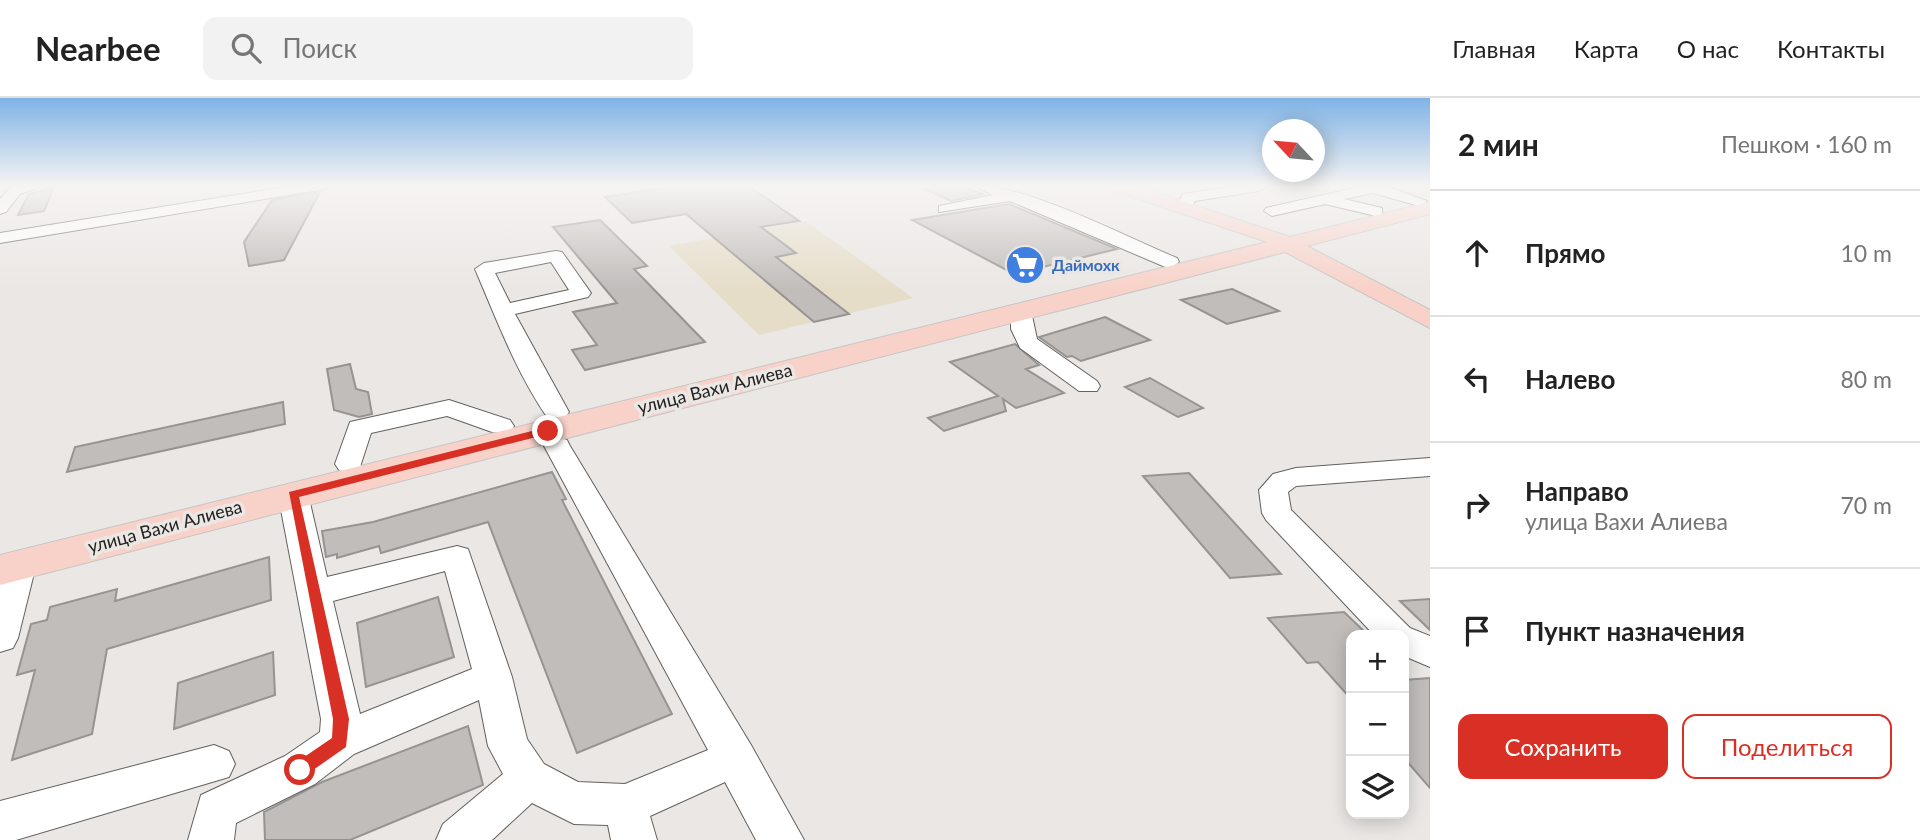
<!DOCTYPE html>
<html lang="ru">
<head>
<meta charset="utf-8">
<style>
	:root { --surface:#fff; --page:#f2f2f2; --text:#222; --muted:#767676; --line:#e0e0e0; --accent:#d93025 }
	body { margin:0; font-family:Lato,sans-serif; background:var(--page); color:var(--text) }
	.controls { position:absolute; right:21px; bottom:21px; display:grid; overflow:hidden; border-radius:14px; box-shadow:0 4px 18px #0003 }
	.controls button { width:63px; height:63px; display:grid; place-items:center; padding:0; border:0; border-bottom:2px solid var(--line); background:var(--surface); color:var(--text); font:35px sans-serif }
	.compass { position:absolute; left:1262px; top:21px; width:63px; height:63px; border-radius:50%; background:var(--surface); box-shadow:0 4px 18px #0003; rotate:296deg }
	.stop { position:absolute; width:21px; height:21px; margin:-16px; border:5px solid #d93025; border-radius:50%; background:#fff }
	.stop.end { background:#d93025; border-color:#fff; box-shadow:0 2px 7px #0008 }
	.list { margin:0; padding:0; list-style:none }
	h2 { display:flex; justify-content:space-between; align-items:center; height:91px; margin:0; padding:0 28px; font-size:30px }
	h2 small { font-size:23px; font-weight:400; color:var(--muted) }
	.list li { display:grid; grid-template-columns:46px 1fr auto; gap:21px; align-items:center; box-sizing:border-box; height:126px; padding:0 28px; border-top:2px solid var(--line) }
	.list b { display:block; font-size:26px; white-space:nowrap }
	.list p { margin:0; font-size:23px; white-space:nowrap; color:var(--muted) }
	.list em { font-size:23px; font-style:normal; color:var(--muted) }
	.actions { display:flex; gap:14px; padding:21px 28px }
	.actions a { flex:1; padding:16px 0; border:2px solid var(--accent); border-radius:14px; text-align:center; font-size:24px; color:var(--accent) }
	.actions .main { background:var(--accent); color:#fff }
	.icon { flex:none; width:38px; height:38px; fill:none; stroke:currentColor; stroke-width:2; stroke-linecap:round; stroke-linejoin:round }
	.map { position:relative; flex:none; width:1430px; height:742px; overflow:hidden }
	header { display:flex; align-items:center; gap:42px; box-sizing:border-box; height:98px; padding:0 35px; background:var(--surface); border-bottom:2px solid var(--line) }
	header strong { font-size:33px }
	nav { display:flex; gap:38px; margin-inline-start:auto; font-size:24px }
	.search { width:490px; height:63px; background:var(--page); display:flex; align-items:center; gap:18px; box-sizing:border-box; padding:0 24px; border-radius:14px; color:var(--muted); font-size:26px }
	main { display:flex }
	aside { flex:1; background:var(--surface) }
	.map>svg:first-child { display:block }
	.education { fill:#e5ddc8 }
	.building { fill:#c1bdbb; stroke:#979391; stroke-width:2 }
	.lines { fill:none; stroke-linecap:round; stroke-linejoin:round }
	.minor-casing { stroke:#63615e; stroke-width:2 }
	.major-casing { stroke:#c6c6c5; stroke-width:2 }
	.minor { fill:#fff; fill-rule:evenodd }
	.major { fill:#f8d2c9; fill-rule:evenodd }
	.route { fill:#d93025 }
	.labels { text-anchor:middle; stroke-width:7; stroke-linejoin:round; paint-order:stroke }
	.far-shop-label { font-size:16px; font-weight:bold; fill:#366cbe; stroke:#eae7e4; text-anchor:start }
	.street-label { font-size:18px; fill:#232221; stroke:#eae7e4 }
</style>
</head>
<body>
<header>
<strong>Nearbee</strong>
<div class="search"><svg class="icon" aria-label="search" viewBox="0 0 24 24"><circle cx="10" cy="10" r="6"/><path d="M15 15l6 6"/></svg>Поиск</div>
<nav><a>Главная</a><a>Карта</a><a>О нас</a><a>Контакты</a></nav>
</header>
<main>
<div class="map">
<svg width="1430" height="742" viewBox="0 0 1430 742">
	<rect width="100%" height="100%" fill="#eae7e4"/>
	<!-- education -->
	<path class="education" d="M 806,123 L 913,200 L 759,237 L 669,148 Z"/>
	<!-- building -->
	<g class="building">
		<path d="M 683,87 L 747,87 L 799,123 L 761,129 L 796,155 L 776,159 L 849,216 L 814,224 L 686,116 L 632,125 L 605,99 Z"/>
		<path d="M 916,87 L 958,87 L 983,96 L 951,103 Z"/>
		<path d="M 54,89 L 44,113 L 18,117 L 29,96 Z"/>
		<path d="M 320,94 L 284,162 L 249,168 L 244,144 L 272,102 Z"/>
		<path d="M 1009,106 L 1117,151 L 1014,176 L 912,122 Z"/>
		<path d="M 600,122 L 647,168 L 634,171 L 705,244 L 585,272 L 572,252 L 597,247 L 573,214 L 617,205 L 553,129 Z"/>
		<path d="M 1232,191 L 1279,213 L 1227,226 L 1181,202 Z"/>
		<path d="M 1105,219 L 1150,242 L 1081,263 L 1072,258 L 1067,259 L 1039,239 Z"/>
		<path d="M 1015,246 L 1039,267 L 1026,271 L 1064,295 L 1016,310 L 1003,301 L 1006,313 L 944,333 L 928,320 L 998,298 L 950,264 Z"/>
		<path d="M 350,266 L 356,291 L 368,294 L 372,316 L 359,319 L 334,312 L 327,271 Z"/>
		<path d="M 1150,280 L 1203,310 L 1178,319 L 1125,289 Z"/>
		<path d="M 283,304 L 285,326 L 67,374 L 75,349 Z"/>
		<path d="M 552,374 L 566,401 L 562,402 L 672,616 L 577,655 L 488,424 L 381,455 L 379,448 L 337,460 L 337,456 L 326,459 L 322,433 L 373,424 Z"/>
		<path d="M 1189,375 L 1281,476 L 1230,480 L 1143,378 Z"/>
		<path d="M 269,459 L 271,502 L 107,551 L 92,636 L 12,662 L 35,572 L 17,577 L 31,526 L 47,522 L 50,509 L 117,491 L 115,503 Z"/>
		<path d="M 438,499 L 454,559 L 366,589 L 357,525 Z"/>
		<path d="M 1430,501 L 1430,532 L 1400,503 Z"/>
		<path d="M 1344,514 L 1368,537 L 1351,537 L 1351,601 L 1318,564 L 1307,565 L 1268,520 Z"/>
		<path d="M 273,554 L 275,597 L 174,631 L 178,585 Z"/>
		<path d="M 1430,580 L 1430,690 L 1404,660 L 1404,582 Z"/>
		<path d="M 468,628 L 483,687 L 350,742 L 265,742 L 264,714 L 322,684 Z"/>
	</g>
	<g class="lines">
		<!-- minor casing -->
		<g class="minor-casing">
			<g id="minor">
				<path d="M 21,87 L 45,87 L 20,96 L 6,114 L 0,116 L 0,101 L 10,90 Z"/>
				<path d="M 298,87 L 332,87 L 325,91 L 0,145 L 0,135 Z"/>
				<path d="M 973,87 C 1027,87 1124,138 1177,160 L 1179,164 L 1170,170 L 1163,168 L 1010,103 L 939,114 L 939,108 L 993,97 Z"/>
				<path d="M 1242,87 L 1266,89 L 1259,93 L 1195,103 L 1191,111 L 1185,113 L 1177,108 L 1183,96 Z"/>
				<path d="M 1368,87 L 1394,87 L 1391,90 L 1427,103 L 1419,108 L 1373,95 L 1344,101 L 1382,110 L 1382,116 L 1376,118 L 1325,106 L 1272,118 L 1264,113 L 1266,110 Z"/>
				<path d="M 556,153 L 562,154 L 591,195 L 588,199 L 515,216 L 569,314 L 565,319 L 547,319 C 516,274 496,220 475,171 L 484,165 ZM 551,164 L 569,192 L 510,205 L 495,175 Z"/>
				<path d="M 1021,207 L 1031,213 L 1037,241 L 1097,283 L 1100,288 L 1097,293 L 1079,293 L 1020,250 L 1011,231 L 1011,213 Z"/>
				<path d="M 449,302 L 510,322 L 514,328 L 510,334 L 492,334 L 447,318 L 371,335 L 359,372 L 349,374 L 339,372 L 335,366 L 350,324 Z"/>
				<path d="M 557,340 L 567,342 L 570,348 L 751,647 L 804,742 L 756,742 L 725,684 L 650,718 L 657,742 L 611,742 L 608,727 L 574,726 L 532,705 L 492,742 L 436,742 L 443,726 L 503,676 L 488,648 L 479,602 L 354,656 L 315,686 L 236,725 L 234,742 L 188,742 L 201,697 L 285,658 L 320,634 L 321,621 L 278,396 L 283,389 L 293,387 L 303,389 L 308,396 L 327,479 L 457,448 L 468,451 L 512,579 L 527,641 L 544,666 L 578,684 L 625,686 L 708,652 L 544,348 L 547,342 ZM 445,473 L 472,571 L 360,616 L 333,503 Z"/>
				<path d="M 1430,360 L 1430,378 L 1296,388 L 1288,394 L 1291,412 L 1410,530 L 1430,538 L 1430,569 L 1404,558 L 1404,537 L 1374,537 L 1266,422 L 1262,415 L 1259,392 L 1273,376 L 1296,370 Z"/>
				<path d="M 20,455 L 31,459 L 36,467 L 18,540 L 13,550 L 0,554 L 0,480 L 9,459 Z"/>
				<path d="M 214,647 L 229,653 L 235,666 L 229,679 L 16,742 L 0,742 L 0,703 Z"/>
			</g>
		</g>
		<!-- major casing -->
		<g class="major-casing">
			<path id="major" d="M 1107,87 L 1134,87 L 1290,139 L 1430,104 L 1430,116 L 1307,148 L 1430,212 L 1430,230 L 1285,154 L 0,487 L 0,457 L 1267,144 L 1109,91 Z"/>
		</g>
		<!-- minor -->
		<use href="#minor" class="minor"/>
		<!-- major -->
		<use href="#major" class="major"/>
	</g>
	<!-- sky -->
	<linearGradient id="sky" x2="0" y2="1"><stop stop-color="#7fb3e5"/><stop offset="0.46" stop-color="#f6f4f3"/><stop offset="1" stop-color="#f6f4f3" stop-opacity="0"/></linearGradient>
	<rect width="1430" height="191" fill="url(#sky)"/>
	<!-- route -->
	<path class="route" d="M 548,329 L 553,333 L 552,335 L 299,399 L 349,621 L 346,649 L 306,677 L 294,677 L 292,672 L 294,666 L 332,640 L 333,621 L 289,394 Z"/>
	<!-- icons -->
	<defs>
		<g id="supermarket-disc" transform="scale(2.0125)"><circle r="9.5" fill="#3f7fe0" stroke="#eae7e4"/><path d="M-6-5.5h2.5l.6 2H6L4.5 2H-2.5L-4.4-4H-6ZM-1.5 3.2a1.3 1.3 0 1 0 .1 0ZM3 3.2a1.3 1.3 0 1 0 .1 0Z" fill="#fff"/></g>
	</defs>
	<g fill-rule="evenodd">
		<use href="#supermarket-disc" x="1025" y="167"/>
	</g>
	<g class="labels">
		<!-- far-shop labels -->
		<g class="far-shop-label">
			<text x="1052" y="173">Даймохк</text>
		</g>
		<!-- street labels -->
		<g class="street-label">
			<text transform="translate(715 291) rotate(-14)" y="6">улица Вахи Алиева</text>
			<text transform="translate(165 429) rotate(-15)" y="6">улица Вахи Алиева</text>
		</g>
	</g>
</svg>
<div class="controls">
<button>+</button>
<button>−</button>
<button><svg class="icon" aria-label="layers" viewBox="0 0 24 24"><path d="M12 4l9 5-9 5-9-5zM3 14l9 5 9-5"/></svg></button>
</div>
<svg class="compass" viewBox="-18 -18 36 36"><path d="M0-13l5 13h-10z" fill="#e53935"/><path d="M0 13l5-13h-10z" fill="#767676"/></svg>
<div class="stop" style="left:300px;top:672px"></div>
<div class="stop end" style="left:548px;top:333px"></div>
</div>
<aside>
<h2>2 мин<small>Пешком · 160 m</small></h2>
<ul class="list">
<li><svg class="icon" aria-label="ahead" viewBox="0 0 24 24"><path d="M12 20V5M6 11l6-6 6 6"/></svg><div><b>Прямо</b></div><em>10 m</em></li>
<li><svg class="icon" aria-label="left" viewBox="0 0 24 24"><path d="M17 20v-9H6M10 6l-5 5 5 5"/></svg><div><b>Налево</b></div><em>80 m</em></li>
<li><svg class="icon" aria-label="right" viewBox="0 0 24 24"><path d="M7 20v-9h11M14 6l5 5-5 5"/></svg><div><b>Направо</b><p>улица Вахи Алиева</p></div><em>70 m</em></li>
<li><svg class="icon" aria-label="arrive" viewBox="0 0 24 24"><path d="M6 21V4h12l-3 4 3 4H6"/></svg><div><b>Пункт назначения</b></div></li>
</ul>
<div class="actions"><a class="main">Сохранить</a><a>Поделиться</a></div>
</aside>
</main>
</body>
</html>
